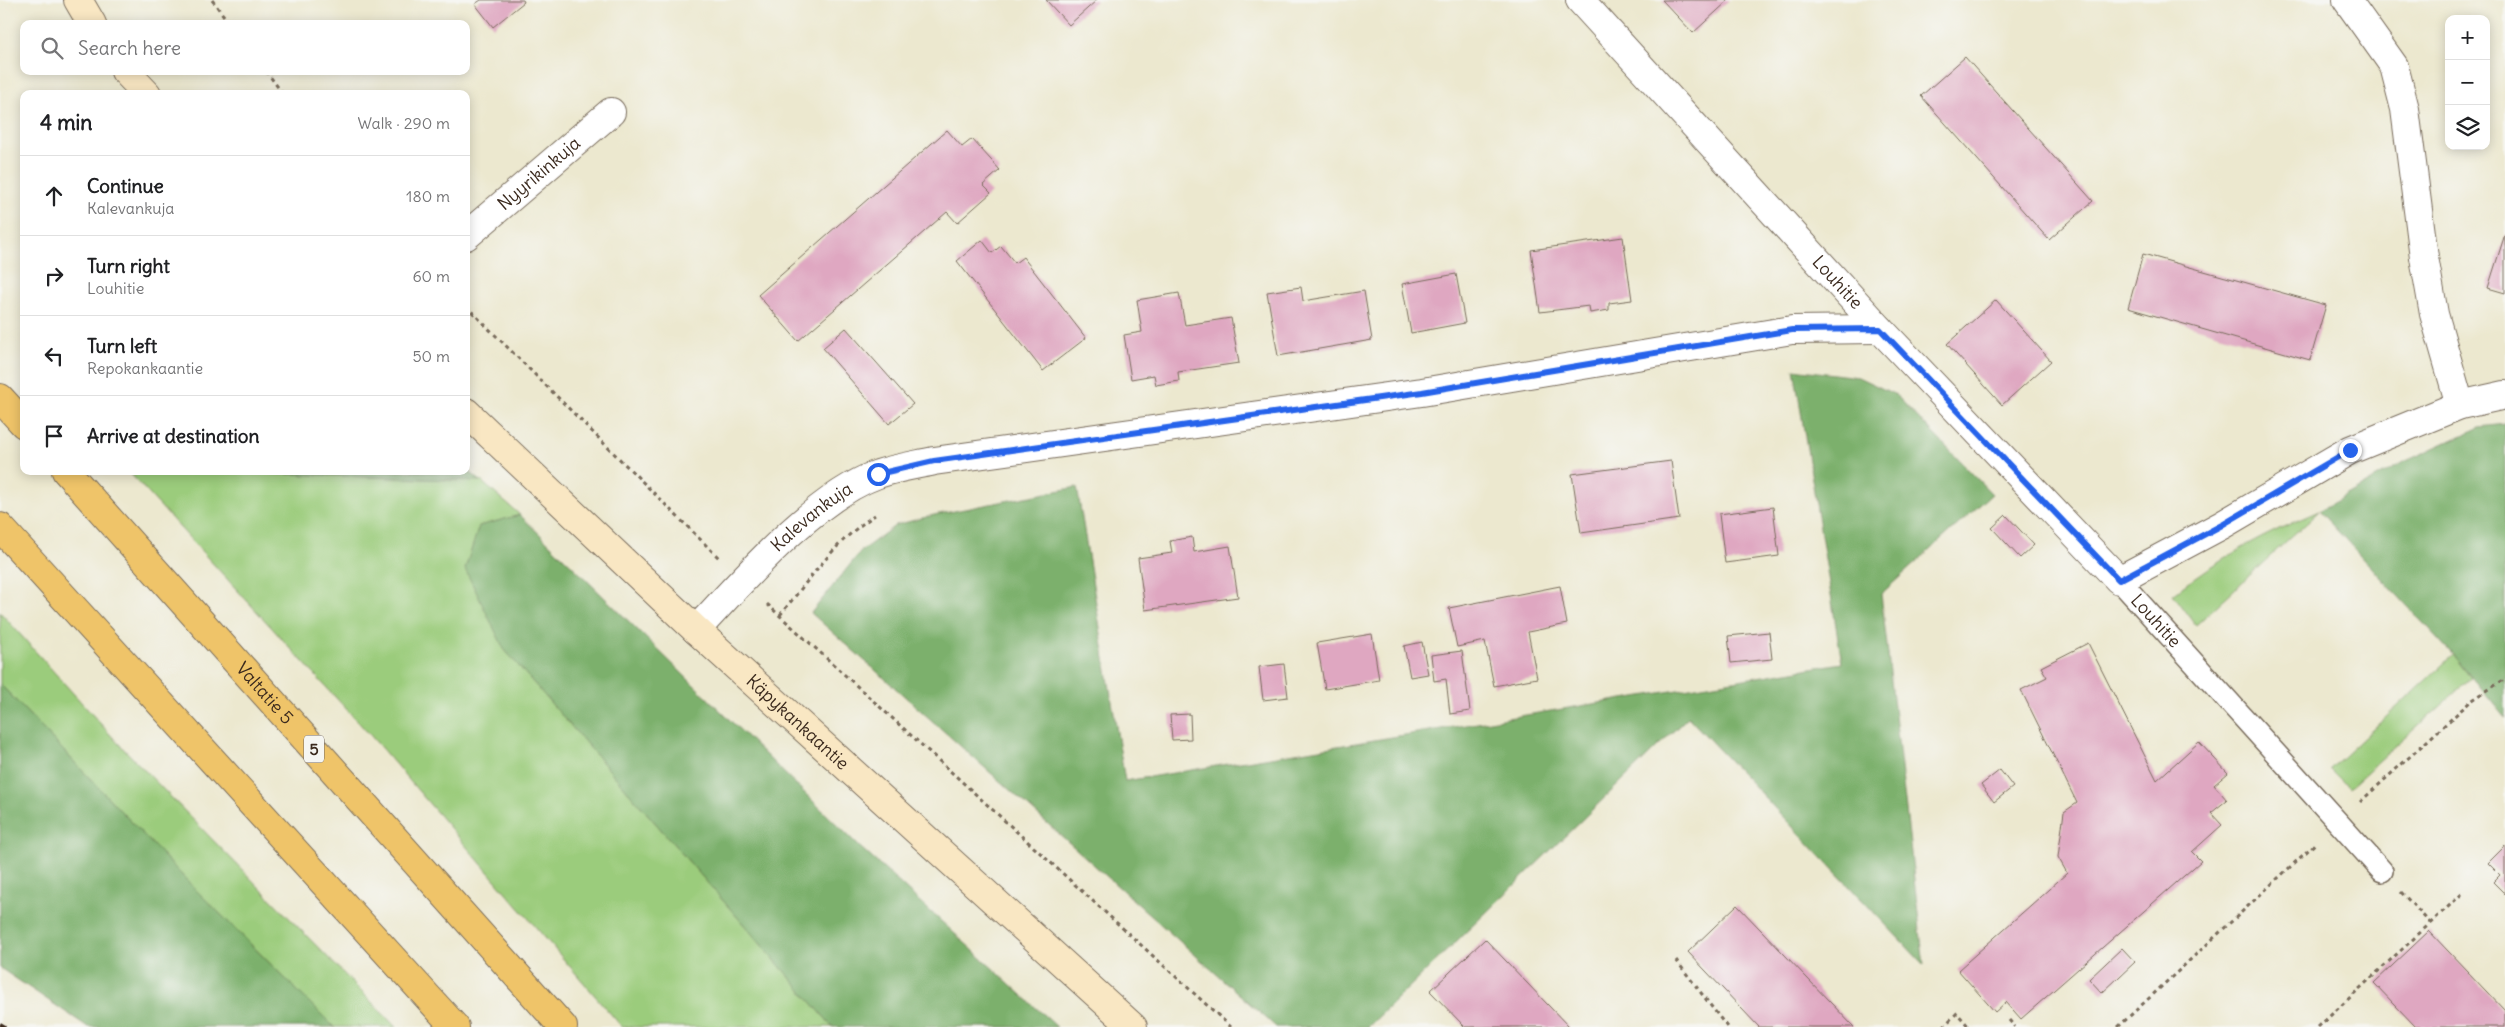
<!DOCTYPE html>
<html lang="en">
<head>
<meta charset="utf-8">
<style>
	:root { --surface:#fff; --page:#f6f6f6; --text:#202124; --muted:#757577; --line:#e0e0e0 }
	body { margin:0; font-family:Delius,sans-serif; background:var(--page); color:var(--text) }
	.controls { position:absolute; right:15px; top:15px; display:grid; overflow:hidden; border-radius:10px; box-shadow:0 2px 12px #0003 }
	.controls button { width:45px; height:45px; display:grid; place-items:center; padding:0; border:0; border-bottom:1px solid var(--line); background:var(--surface); color:var(--text); font:25px sans-serif }
	.stop { position:absolute; width:15px; height:15px; margin:-11px; border:4px solid #2563eb; border-radius:50%; background:#fff }
	.stop.end { background:#2563eb; border-color:#fff; box-shadow:0 1px 5px #0008 }
	.list { margin:0; padding:0; list-style:none }
	h2 { display:flex; justify-content:space-between; align-items:center; height:65px; margin:0; padding:0 20px; font-size:21px }
	h2 small { font-size:16px; font-weight:400; color:var(--muted) }
	.list li { display:grid; grid-template-columns:32px 1fr auto; gap:15px; align-items:center; box-sizing:border-box; height:80px; padding:0 20px; border-top:1px solid var(--line) }
	.list b { display:block; font-size:19px; white-space:nowrap }
	.list p { margin:0; font-size:16px; white-space:nowrap; color:var(--muted) }
	.list em { font-size:16px; font-style:normal; color:var(--muted) }
	.icon { flex:none; width:28px; height:28px; fill:none; stroke:currentColor; stroke-width:2; stroke-linecap:round; stroke-linejoin:round }
	.map { position:relative; flex:none; width:2505px; height:1027px; overflow:hidden }
	.search { position:absolute; background:var(--surface); box-shadow:0 2px 12px #0003; left:20px; top:20px; width:450px; height:55px; display:flex; align-items:center; gap:12px; box-sizing:border-box; padding:0 18px; border-radius:10px; color:var(--muted); font-size:19px }
	.panel { position:absolute; background:var(--surface); box-shadow:0 2px 12px #0003; left:20px; top:90px; width:450px; height:385px; border-radius:10px }
	.map>svg:first-child { display:block }
	.green { fill:#9bcc7c; stroke:#6b7b4d }
	.forest { fill:#7cb06c; stroke:#5c6d45 }
	.building { fill:#dfa7c1 }
	.lines { fill:none; stroke-linecap:round; stroke-linejoin:round }
	.lane-casing { stroke:#796c5c; stroke-width:24 }
	.street-casing { stroke:#796c5c; stroke-width:30 }
	.secondary-casing { stroke:#796c5c; stroke-width:30 }
	.highway-casing { stroke:#796c5c; stroke-width:30 }
	.path { stroke:#796c5c; stroke-width:3; stroke-dasharray:4 4; stroke-linecap:butt }
	.lane { stroke:#fff; stroke-width:21 }
	.street { stroke:#fff; stroke-width:28 }
	.secondary { stroke:#f9e7c3; stroke-width:28 }
	.highway { stroke:#efc469; stroke-width:28 }
	.rail { stroke:#3b2a1e; stroke-width:4; stroke-dasharray:8 4; stroke-linecap:butt }
	.route { stroke:#2563eb; stroke-width:6 }
	.labels { text-anchor:middle; stroke-width:4.5; stroke-linejoin:round; paint-order:stroke }
	.shield { fill:#f6f6f2; stroke:#73675e; stroke-width:1 }
	.shield-label { font-size:16px; font-weight:bold; fill:#3b2a1e }
	.street-label { font-size:18px; fill:#3b2a1e; stroke:#f6f6f2 }
</style>
</head>
<body>
<div class="map">
<svg width="2505" height="1027" viewBox="0 0 2505 1027">
	<rect width="100%" height="100%" fill="#f6f6f2"/>
	<filter id="ink" filterUnits="userSpaceOnUse"><feTurbulence type="fractalNoise" baseFrequency=".02" numOctaves="2"/><feDisplacementMap in="SourceGraphic" scale="10" xChannelSelector="R" yChannelSelector="G"/><feConvolveMatrix kernelMatrix="1 2 1 2 8 2 1 2 1" color-interpolation-filters="sRGB"/></filter>
	<filter id="wash" filterUnits="userSpaceOnUse"><feTurbulence type="fractalNoise" baseFrequency=".0096" numOctaves="4" result="noise"/><feDisplacementMap in="SourceGraphic" scale="20" xChannelSelector="R" yChannelSelector="G"/><feGaussianBlur stdDeviation="1.12" result="paint"/><feColorMatrix in="noise" values="0 0 0 0 0 0 0 0 0 0 0 0 0 0 0 0 0 1.4 0 .05"/><feComposite in="paint" operator="in"/></filter>
	<g filter="url(#wash)">
		<rect width="100%" height="100%" fill="#ece8cf"/>
		<!-- green -->
		<g class="green">
			<path d="M 128,471 L 201,471 L 481,481 L 520,515 L 479,526 L 504,649 L 833,1027 L 622,1027 L 371,736 Z"/>
			<path d="M 2319,511 L 2196,625 L 2173,594 C 2217,559 2267,533 2319,511 Z"/>
			<path d="M 0,612 L 117,742 L 396,1027 L 334,1027 L 196,890 L 0,684 Z"/>
			<path d="M 2453,655 L 2471,678 L 2349,788 L 2330,769 Z"/>
		</g>
		<!-- forest -->
		<g class="forest">
			<path d="M 1794,369 L 1858,377 L 1896,395 L 1992,494 L 1881,594 L 1924,965 L 1688,717 L 1368,1027 L 1276,1027 L 811,613 L 861,551 L 896,525 L 934,515 L 1077,487 L 1125,781 L 1842,663 Z"/>
			<path d="M 2505,424 L 2505,718 L 2453,655 L 2319,511 L 2406,461 L 2480,427 Z"/>
			<path d="M 466,469 L 481,481 L 201,471 L 466,471 Z"/>
			<path d="M 520,515 L 861,848 L 1057,1027 L 833,1027 L 504,649 L 465,569 L 479,526 Z"/>
			<path d="M 0,684 L 196,890 L 334,1027 L 88,1027 L 0,968 Z"/>
		</g>
		<g id="blocks">
			<!-- building -->
			<g class="building">
				<path d="M 481,0 L 523,0 L 524,2 L 493,27 L 475,4 Z"/>
				<path d="M 1046,0 L 1097,0 L 1069,25 Z"/>
				<path d="M 1662,0 L 1729,0 L 1693,33 Z"/>
				<path d="M 1965,57 L 2093,201 L 2049,240 L 1921,96 Z"/>
				<path d="M 947,130 L 962,147 L 972,139 L 1000,170 L 983,185 L 991,193 L 957,223 L 947,212 L 798,341 L 758,295 Z"/>
				<path d="M 2505,234 L 2505,293 L 2488,288 Z"/>
				<path d="M 1623,237 L 1632,300 L 1609,303 L 1609,310 L 1590,313 L 1589,306 L 1540,312 L 1531,250 Z"/>
				<path d="M 982,240 L 992,253 L 1001,246 L 1015,263 L 1023,257 L 1086,338 L 1043,371 L 957,261 Z"/>
				<path d="M 2143,254 L 2326,305 L 2310,360 L 2128,308 Z"/>
				<path d="M 1456,274 L 1465,323 L 1411,333 L 1402,284 Z"/>
				<path d="M 1301,287 L 1303,301 L 1364,291 L 1372,340 L 1278,356 L 1267,292 Z"/>
				<path d="M 1179,293 L 1185,325 L 1231,318 L 1239,363 L 1178,372 L 1179,381 L 1156,385 L 1154,375 L 1131,379 L 1124,335 L 1142,332 L 1137,300 Z"/>
				<path d="M 1996,300 L 2051,361 L 2002,405 L 1947,344 Z"/>
				<path d="M 846,328 L 913,404 L 889,424 L 823,348 Z"/>
				<path d="M 1671,461 L 1679,519 L 1581,533 L 1572,474 Z"/>
				<path d="M 1773,507 L 1779,556 L 1725,563 L 1719,514 Z"/>
				<path d="M 2006,515 L 2034,545 L 2020,558 L 1992,528 Z"/>
				<path d="M 1192,537 L 1194,552 L 1230,546 L 1238,597 L 1145,610 L 1138,558 L 1172,553 L 1170,541 Z"/>
				<path d="M 1560,586 L 1567,624 L 1528,632 L 1537,678 L 1494,686 L 1485,641 L 1457,647 L 1449,608 Z"/>
				<path d="M 1769,632 L 1772,659 L 1731,663 L 1728,636 Z"/>
				<path d="M 1372,634 L 1379,680 L 1325,689 L 1317,643 Z"/>
				<path d="M 1422,642 L 1428,674 L 1410,677 L 1404,646 Z"/>
				<path d="M 2088,643 L 2157,780 L 2199,742 L 2228,773 L 2214,785 L 2227,800 L 2211,813 L 2222,825 L 2192,852 L 2201,861 L 2021,1019 L 2006,1002 L 1995,1012 L 1958,970 L 2067,873 L 2058,857 L 2064,812 L 2077,803 L 2021,690 L 2047,677 L 2041,667 Z"/>
				<path d="M 1462,651 L 1470,711 L 1450,714 L 1446,679 L 1434,681 L 1431,655 Z"/>
				<path d="M 1284,664 L 1288,697 L 1263,700 L 1259,667 Z"/>
				<path d="M 1190,714 L 1191,739 L 1172,740 L 1170,715 Z"/>
				<path d="M 2000,770 L 2013,787 L 1994,802 L 1981,785 Z"/>
				<path d="M 2505,846 L 2505,894 L 2493,882 L 2500,875 L 2488,863 Z"/>
				<path d="M 1737,905 L 1854,1027 L 1759,1027 L 1688,952 Z"/>
				<path d="M 2429,931 L 2505,1011 L 2505,1027 L 2416,1027 L 2374,983 Z"/>
				<path d="M 1485,939 L 1569,1027 L 1465,1027 L 1430,991 Z"/>
				<path d="M 2122,948 L 2135,962 L 2102,993 L 2089,979 Z"/>
			</g>
		</g>
	</g>
	<g filter="url(#ink)">
		<use href="#blocks" fill-opacity="0" stroke="#796c5c" stroke-width="1"/>
		<g class="lines">
			<!-- lane casing -->
			<g class="lane-casing">
				<g id="lane">
					<path id="s1" d="M 2119,580 L 2382,871"/>
				</g>
			</g>
			<!-- street casing -->
			<g class="street-casing">
				<g id="street">
					<path id="s2" d="M 1580,0 L 1880,329 L 2119,580 L 2222,525 L 2350,450 L 2460,405 L 2505,395"/>
					<path d="M 2347,0 L 2394,66 L 2405,109 L 2424,257 L 2434,314 L 2460,405"/>
					<path id="s3" d="M 466,236 L 611,112"/>
					<path id="s4" d="M 696,630 C 743,580 814,497 878,474 C 896,468 916,465 934,461 L 1422,392 L 1792,330 L 1880,329"/>
				</g>
			</g>
			<!-- secondary casing -->
			<g class="secondary-casing">
				<g id="secondary">
					<path d="M 78,0 L 92,24"/>
					<path d="M 125,71 L 147,94"/>
					<path id="s5" d="M 466,412 L 696,630 L 1133,1027"/>
				</g>
			</g>
			<!-- highway casing -->
			<g class="highway-casing">
				<g id="highway">
					<path d="M 0,398 L 24,424"/>
					<path id="s6" d="M 66,471 L 563,1027"/>
					<path d="M 0,527 L 455,1027"/>
				</g>
			</g>
			<!-- path -->
			<g class="path">
				<path d="M 212,0 L 230,24"/>
				<path d="M 266,71 L 283,94"/>
				<path d="M 466,306 L 719,558"/>
				<path d="M 767,604 L 1231,1027"/>
				<path d="M 780,615 C 809,580 836,540 875,515"/>
				<path d="M 2360,802 L 2471,701 L 2505,679"/>
				<path d="M 2401,892 L 2430,923"/>
				<path d="M 1676,960 L 1727,1027"/>
				<path d="M 2009,1020 L 2015,1027"/>
				<path d="M 1943,1027 L 1957,1013 L 1969,1027"/>
				<path d="M 2118,1027 L 2317,842"/>
				<path d="M 2318,1027 L 2463,893"/>
			</g>
			<!-- lane -->
			<use href="#lane" class="lane"/>
			<!-- street -->
			<use href="#street" class="street"/>
			<!-- secondary -->
			<use href="#secondary" class="secondary"/>
			<!-- highway -->
			<use href="#highway" class="highway"/>
			<!-- rail -->
			<path class="rail" d="M 0,1024 L 5,1027"/>
		</g>
	</g>
	<g class="lines" filter="url(#ink)">
		<!-- route -->
		<path class="route" d="M 878,474 L 934,461 L 1422,392 L 1792,330 L 1880,329 L 2119,580 L 2222,525 L 2350,450"/>
	</g>
	<g class="labels">
		<!-- shield labels -->
		<rect class="shield" x="304" y="735.5" width="20" height="27" rx="4"/>
		<g class="shield-label">
			<text x="314" y="755">5</text>
		</g>
		<!-- street labels -->
		<g class="street-label">
			<text dy="6" stroke="none"><textPath href="#s3" startOffset="96">Nyyrikinkuja</textPath></text>
			<text dy="6" stroke="none"><textPath href="#s2" startOffset="382">Louhitie</textPath></text>
			<text dy="6" stroke="none"><textPath href="#s4" startOffset="162">Kalevankuja</textPath></text>
			<text dy="6" stroke="none"><textPath href="#s1" startOffset="55">Louhitie</textPath></text>
			<text dy="6" stroke="none"><textPath href="#s6" startOffset="298">Valtatie 5</textPath></text>
			<text dy="6" stroke="none"><textPath href="#s5" startOffset="454">Käpykankaantie</textPath></text>
		</g>
	</g>
</svg>
<div class="controls">
<button>+</button>
<button>−</button>
<button><svg class="icon" aria-label="layers" viewBox="0 0 24 24"><path d="M12 4l9 5-9 5-9-5zM3 14l9 5 9-5"/></svg></button>
</div>
<div class="stop" style="left:878px;top:474px"></div>
<div class="stop end" style="left:2350px;top:450px"></div>
<div class="search"><svg class="icon" aria-label="search" viewBox="0 0 24 24"><circle cx="10" cy="10" r="6"/><path d="M15 15l6 6"/></svg>Search here</div>
<section class="panel">
<h2>4 min<small>Walk · 290 m</small></h2>
<ul class="list">
<li><svg class="icon" aria-label="ahead" viewBox="0 0 24 24"><path d="M12 20V5M6 11l6-6 6 6"/></svg><div><b>Continue</b><p>Kalevankuja</p></div><em>180 m</em></li>
<li><svg class="icon" aria-label="right" viewBox="0 0 24 24"><path d="M7 20v-9h11M14 6l5 5-5 5"/></svg><div><b>Turn right</b><p>Louhitie</p></div><em>60 m</em></li>
<li><svg class="icon" aria-label="left" viewBox="0 0 24 24"><path d="M17 20v-9H6M10 6l-5 5 5 5"/></svg><div><b>Turn left</b><p>Repokankaantie</p></div><em>50 m</em></li>
<li><svg class="icon" aria-label="arrive" viewBox="0 0 24 24"><path d="M6 21V4h12l-3 4 3 4H6"/></svg><div><b>Arrive at destination</b></div></li>
</ul>
</section>
</div>
</body>
</html>
